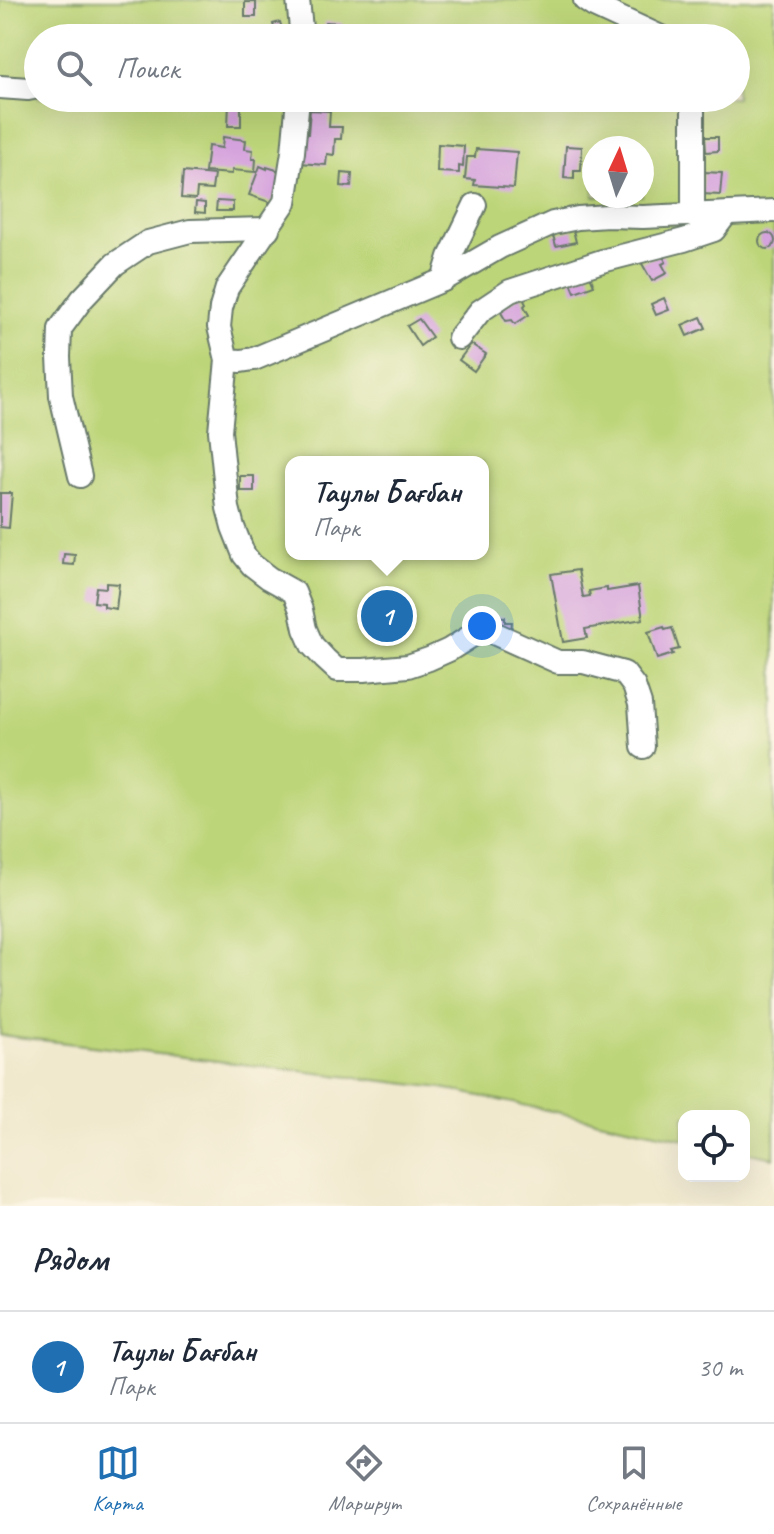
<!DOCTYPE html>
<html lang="ru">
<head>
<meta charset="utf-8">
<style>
	:root { --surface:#fff; --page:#f6f6f7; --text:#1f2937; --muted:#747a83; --line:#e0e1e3; --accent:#1f6fb2 }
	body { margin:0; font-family:Caveat,sans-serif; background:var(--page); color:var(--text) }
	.controls { position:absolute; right:24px; bottom:24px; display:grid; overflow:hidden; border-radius:16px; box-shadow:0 8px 32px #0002 }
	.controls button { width:72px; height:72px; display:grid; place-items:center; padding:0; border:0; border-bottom:2px solid var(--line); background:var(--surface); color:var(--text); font:40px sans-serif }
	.compass { position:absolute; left:582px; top:136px; width:72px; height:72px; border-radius:50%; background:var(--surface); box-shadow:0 8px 32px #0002; rotate:4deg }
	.you { position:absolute; left:482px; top:626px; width:28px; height:28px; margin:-20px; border:6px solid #fff; border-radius:50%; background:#1a73e8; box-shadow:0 0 0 12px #1a73e833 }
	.badge { display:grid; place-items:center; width:52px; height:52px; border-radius:50%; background:var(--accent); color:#fff; font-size:26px; font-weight:700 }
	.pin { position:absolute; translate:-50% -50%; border:4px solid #fff; box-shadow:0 2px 8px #0006 }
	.popup { position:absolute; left:285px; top:456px; width:204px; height:104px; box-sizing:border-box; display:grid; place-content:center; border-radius:16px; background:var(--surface); filter:drop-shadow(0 2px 6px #0005); font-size:26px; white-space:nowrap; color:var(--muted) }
	.popup b { font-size:30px; color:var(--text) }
	.popup::after { content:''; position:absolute; left:50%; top:100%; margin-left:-16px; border:16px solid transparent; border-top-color:var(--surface) }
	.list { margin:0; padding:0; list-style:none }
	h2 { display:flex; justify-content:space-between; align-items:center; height:104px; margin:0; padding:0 32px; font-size:34px }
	h2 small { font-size:26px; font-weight:400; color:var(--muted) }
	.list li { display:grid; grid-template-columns:52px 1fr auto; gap:24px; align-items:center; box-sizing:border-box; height:112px; padding:0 32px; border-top:2px solid var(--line) }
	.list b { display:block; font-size:30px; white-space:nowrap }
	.list p { margin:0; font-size:26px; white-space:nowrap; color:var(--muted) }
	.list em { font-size:26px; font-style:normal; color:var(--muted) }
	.icon { flex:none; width:44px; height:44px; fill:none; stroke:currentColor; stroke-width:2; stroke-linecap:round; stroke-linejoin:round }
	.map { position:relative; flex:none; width:774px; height:1206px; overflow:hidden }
	.search { position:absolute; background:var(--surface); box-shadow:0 8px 32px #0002; left:24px; right:24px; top:24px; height:88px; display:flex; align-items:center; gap:20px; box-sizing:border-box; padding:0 28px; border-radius:44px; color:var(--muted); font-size:30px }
	.sheet { height:216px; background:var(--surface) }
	nav { display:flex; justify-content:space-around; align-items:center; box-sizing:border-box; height:112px; border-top:2px solid var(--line); background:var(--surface); font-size:22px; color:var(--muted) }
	nav a { display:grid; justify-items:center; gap:4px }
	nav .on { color:var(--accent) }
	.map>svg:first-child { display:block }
	.green { fill:#bdd579; stroke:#6e8956; stroke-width:2; fill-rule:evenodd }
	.building { fill:#d5a3dd }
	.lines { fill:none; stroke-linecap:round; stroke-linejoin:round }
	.minor-casing { stroke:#68796a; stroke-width:26 }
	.minor { stroke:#fff; stroke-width:22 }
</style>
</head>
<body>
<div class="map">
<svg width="774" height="1206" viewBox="0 0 774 1206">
	<rect width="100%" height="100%" fill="#fcf5e5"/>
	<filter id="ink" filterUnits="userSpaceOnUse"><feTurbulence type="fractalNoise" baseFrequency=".0125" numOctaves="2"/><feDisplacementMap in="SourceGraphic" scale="16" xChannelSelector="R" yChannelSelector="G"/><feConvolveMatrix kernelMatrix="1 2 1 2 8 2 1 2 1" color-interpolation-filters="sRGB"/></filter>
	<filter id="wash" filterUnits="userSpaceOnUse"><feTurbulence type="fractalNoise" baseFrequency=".006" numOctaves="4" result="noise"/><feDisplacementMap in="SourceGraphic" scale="32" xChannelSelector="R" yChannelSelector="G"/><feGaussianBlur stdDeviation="1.8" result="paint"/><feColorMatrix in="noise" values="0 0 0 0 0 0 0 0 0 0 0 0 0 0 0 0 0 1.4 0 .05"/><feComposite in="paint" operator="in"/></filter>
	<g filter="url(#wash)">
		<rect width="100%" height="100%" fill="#f1e9ce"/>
		<!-- green -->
		<path class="green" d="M 0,0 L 774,0 L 774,1158 L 744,1152 L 744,1116 L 684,1116 L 684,1139 L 442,1088 L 0,1035 ZM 38,38 L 736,38 L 736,98 L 38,98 ZM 594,148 L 642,148 L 642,196 L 594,196 ZM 291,462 L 483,462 L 483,554 L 291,554 Z"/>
		<g id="blocks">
			<!-- building -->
			<g class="building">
				<rect x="245" y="2" width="11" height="15"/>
				<path d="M 280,22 L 284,35 L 277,38 L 273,24 Z"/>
				<path d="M 325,22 L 342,23 L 341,38 L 324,38 Z"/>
				<path d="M 229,103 L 241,103 L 241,126 L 228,126 Z"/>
				<path d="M 310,110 L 330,111 L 329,127 L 342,127 L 341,139 L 335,139 L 334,155 L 327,154 L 326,165 L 299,163 L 300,134 L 308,134 Z"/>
				<path d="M 223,137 L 246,140 L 245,149 L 253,150 L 252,159 L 256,159 L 255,172 L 232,170 L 232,174 L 205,172 L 208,146 L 222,148 Z"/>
				<path d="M 705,137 L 718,137 L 718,151 L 706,152 Z"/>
				<path d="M 438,144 L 464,146 L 463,167 L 459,166 L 459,173 L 437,172 Z"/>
				<path d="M 566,146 L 582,147 L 581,171 L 574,171 L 574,179 L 564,178 Z"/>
				<path d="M 476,149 L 517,152 L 514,188 L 474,185 L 475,180 L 465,179 L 467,157 L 475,157 Z"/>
				<path d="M 260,166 L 267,169 L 267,167 L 280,171 L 278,176 L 282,178 L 272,203 L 249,195 Z"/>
				<path d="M 183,172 L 214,175 L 212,190 L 197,189 L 196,199 L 181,198 Z"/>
				<path d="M 704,172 L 722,173 L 720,195 L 702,194 Z"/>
				<path d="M 342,173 L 352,174 L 351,187 L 341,186 Z"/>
				<path d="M 217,201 L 233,202 L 233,211 L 216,211 Z"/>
				<path d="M 196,202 L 205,203 L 205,213 L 195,212 Z"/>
				<path d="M 573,230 L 576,242 L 556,246 L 553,235 Z"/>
				<circle cx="767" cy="241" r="8"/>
				<path d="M 662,254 L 666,262 L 662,264 L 667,273 L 652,281 L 641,262 Z"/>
				<path d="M 589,273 L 594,285 L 575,292 L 570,280 Z"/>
				<path d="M 521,295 L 526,304 L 524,306 L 529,315 L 515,324 L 512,320 L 506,321 L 499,309 Z"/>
				<path d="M 664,298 L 669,310 L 656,315 L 651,304 Z"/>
				<path d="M 701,317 L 706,328 L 687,336 L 682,325 Z"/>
				<path d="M 419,319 L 432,337 L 420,346 L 407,326 Z"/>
				<path d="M 471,344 L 486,354 L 474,371 L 459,360 Z"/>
				<rect x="240" y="476" width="14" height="15"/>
				<path d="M 0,493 L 12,493 L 9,528 L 0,527 Z"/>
				<path d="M 64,554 L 75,555 L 74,565 L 63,564 Z"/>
				<path d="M 578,570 L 583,597 L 590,596 L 589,591 L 607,588 L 607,591 L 638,586 L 643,619 L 585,629 L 587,638 L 563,642 L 551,574 Z"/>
				<path d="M 106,583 L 119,584 L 116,609 L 104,607 L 104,603 L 94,602 L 96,587 L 106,588 Z"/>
				<path d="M 490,616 L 505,617 L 505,622 L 512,622 L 511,631 L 489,630 Z"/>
				<path d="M 664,627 L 665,630 L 672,628 L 679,649 L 671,651 L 673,654 L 657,659 L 648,632 Z"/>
			</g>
		</g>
	</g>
	<g filter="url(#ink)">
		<use href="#blocks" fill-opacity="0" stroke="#68796a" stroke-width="2"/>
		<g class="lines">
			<!-- minor casing -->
			<g class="minor-casing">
				<g id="minor">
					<path d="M 298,0 L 302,38"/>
					<path d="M 585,0 L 594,6 L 663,38"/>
					<path d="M 0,87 L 28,89 L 38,87"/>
					<path d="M 298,98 L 293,152 L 285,202 L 227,288 L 221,308 L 219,327 L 227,360 L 241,361 L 254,359 L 443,280 L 500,247 L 553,223 L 578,218 L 608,216 L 643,217 L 774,211"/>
					<path d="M 693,98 L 693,216"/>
					<path d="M 443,280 L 450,257 L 475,205"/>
					<path d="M 459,338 L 480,311 L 510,291 L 602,261 L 684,240 L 714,230 L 726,214"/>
					<path d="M 227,360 L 220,431 L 228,508 L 233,527 L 244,555 L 252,565 L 269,578 L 294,592 L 301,610 L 305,629 L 312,645 L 325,659 L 337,670 L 364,670 L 408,666 L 429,659 L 449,650 L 476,633 L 487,630 L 558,662 L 583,662 L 624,673 L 634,686 L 640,704 L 643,747"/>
					<path d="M 80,476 L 61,396 L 59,357 L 60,329 L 82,299 L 115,264 L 148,242 L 190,231 L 268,229"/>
				</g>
			</g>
			<!-- minor -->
			<use href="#minor" class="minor"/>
		</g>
	</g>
</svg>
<div class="controls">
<button><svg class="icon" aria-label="locate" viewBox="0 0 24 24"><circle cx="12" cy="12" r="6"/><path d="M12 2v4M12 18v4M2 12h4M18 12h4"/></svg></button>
</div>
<svg class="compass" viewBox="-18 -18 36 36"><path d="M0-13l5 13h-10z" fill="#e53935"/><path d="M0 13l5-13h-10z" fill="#747a83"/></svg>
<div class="you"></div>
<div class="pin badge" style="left:387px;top:616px">1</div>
<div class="popup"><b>Таулы Бағбан</b>Парк</div>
<div class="search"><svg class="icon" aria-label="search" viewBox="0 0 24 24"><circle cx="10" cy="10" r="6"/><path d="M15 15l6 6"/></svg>Поиск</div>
</div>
<section class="sheet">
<h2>Рядом<small></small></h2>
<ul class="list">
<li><span class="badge">1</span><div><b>Таулы Бағбан</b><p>Парк</p></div><em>30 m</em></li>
</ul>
</section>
<nav>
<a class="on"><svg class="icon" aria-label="map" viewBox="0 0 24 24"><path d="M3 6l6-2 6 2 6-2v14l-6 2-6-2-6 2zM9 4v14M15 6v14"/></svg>Карта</a>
<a><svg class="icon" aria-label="directions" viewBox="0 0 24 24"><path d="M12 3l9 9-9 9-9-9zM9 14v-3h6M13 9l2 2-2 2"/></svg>Маршрут</a>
<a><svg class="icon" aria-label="saved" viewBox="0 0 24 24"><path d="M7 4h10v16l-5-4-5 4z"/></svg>Сохранённые</a>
</nav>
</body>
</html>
